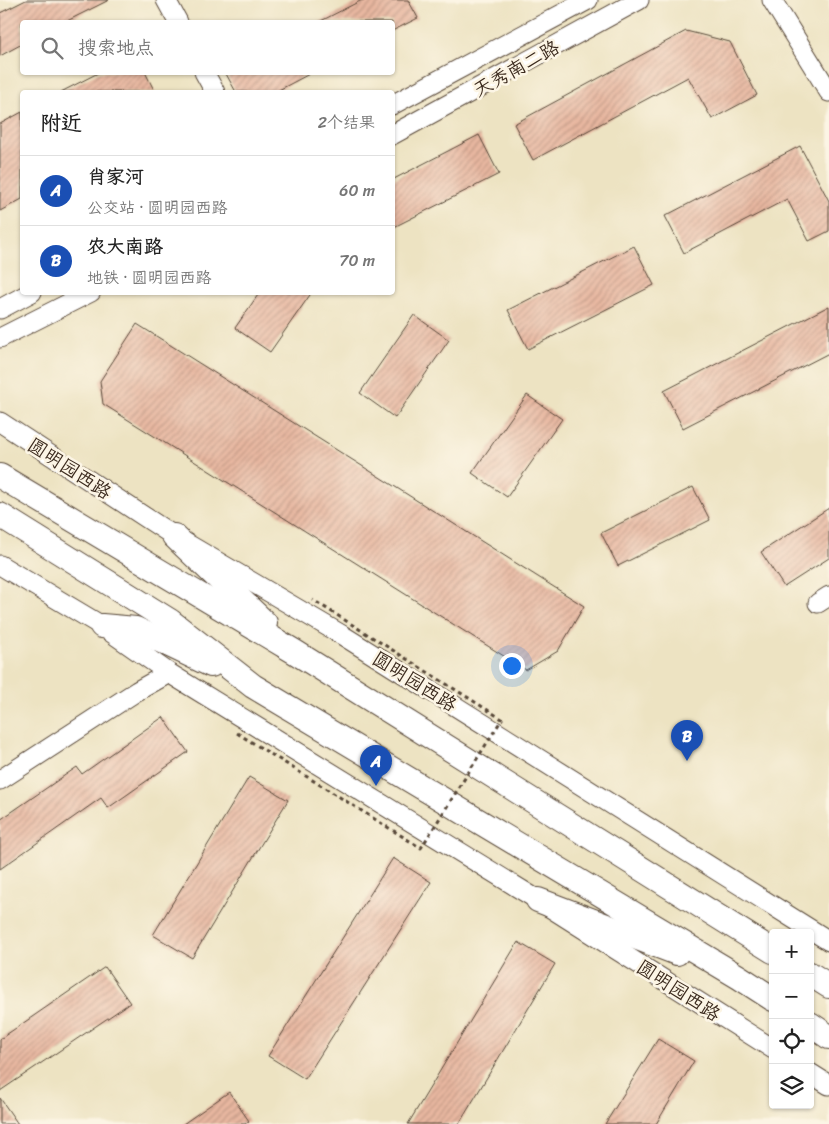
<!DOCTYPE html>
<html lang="zh">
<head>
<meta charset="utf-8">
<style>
	:root { --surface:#fff; --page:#f6f6f6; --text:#222; --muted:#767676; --line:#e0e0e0; --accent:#1f6fb2 }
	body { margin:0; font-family:Sriracha,"LXGW WenKai TC",sans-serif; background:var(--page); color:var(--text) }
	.controls { position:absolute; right:15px; bottom:15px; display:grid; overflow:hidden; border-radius:5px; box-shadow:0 1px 4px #0004 }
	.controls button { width:45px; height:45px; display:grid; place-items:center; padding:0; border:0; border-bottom:1px solid var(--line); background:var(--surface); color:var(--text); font:25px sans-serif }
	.you { position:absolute; left:511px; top:665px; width:18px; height:18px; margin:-12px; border:4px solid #fff; border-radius:50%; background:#1a73e8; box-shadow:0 0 0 8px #1a73e833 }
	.badge { display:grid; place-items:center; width:32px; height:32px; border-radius:50%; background:var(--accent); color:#fff; font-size:16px; font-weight:700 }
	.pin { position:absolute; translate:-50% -41px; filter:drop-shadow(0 1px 2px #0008) }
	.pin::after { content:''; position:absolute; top:26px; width:18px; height:15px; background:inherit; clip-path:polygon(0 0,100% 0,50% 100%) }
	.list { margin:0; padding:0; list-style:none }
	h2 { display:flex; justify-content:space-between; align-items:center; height:65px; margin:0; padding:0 20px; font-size:21px }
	h2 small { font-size:16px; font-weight:400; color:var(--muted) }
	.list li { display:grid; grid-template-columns:32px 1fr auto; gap:15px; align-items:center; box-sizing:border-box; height:70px; padding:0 20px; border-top:1px solid var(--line) }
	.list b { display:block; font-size:19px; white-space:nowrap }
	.list p { margin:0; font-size:16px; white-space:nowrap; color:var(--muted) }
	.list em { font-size:16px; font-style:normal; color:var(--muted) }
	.icon { flex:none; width:28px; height:28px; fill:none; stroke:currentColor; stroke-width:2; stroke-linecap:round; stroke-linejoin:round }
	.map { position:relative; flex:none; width:829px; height:1124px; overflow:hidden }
	.search { position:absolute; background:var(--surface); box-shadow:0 1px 4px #0004; left:20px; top:20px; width:375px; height:55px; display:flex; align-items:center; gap:12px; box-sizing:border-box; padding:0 18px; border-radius:5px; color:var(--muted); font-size:19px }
	.panel { position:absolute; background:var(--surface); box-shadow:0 1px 4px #0004; left:20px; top:90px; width:375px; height:205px; border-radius:5px }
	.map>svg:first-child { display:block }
	.building { fill:url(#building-hatch) }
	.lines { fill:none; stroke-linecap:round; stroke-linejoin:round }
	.minor-casing { stroke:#564637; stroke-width:21 }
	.major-casing { stroke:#564637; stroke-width:26 }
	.minor { stroke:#fff; stroke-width:19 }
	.major { stroke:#fff; stroke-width:24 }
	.path-bridge { stroke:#564637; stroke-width:3; stroke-dasharray:4 4; stroke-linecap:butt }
	.labels { text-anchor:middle; stroke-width:5; stroke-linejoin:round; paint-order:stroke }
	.street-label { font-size:19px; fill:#3b2a1e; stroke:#fcf5e5 }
</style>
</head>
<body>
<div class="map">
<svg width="829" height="1124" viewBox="0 0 829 1124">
	<defs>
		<pattern id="building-hatch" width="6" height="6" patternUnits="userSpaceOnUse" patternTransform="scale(1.25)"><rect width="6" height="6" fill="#e8b7a0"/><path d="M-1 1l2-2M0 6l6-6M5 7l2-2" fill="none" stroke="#bd9582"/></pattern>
	</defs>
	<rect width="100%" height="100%" fill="#fcf5e5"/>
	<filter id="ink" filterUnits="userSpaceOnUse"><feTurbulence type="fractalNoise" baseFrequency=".02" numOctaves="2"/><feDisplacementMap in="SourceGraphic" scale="10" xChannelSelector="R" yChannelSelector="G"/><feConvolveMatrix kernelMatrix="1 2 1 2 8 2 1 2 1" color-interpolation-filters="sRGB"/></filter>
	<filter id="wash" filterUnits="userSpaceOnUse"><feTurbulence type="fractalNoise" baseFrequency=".0096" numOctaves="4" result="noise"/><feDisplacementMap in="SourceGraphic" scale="20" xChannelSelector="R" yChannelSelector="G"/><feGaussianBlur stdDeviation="1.12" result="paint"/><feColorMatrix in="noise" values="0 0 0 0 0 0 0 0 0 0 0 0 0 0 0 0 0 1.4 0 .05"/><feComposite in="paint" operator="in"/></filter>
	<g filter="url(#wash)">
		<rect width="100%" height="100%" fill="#ede3c2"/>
		<g id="blocks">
			<!-- building -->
			<g class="building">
				<path d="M 26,0 L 109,0 L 65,22 L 22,22 L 22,44 L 0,56 L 0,13 Z"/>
				<path d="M 362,0 L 408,0 L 418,18 L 392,31 L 392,22 L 319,22 Z"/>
				<path d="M 686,31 L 730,42 L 757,95 L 712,119 L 688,77 L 533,160 L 514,124 Z"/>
				<path d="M 100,72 L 145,72 L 155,92 L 61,92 Z"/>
				<path d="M 225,72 L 313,72 L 275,92 L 236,92 Z"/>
				<path d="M 22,112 L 22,199 L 0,211 L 0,124 Z"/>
				<path d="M 479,135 L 499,174 L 392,228 L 392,180 Z"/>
				<path d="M 800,146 L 829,201 L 829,231 L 809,241 L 787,199 L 684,253 L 665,216 Z"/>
				<path d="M 634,246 L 654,285 L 528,349 L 508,310 Z"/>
				<path d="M 260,292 L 312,292 L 270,352 L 235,328 Z"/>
				<path d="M 829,306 L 829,353 L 683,428 L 664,391 Z"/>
				<path d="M 414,315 L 449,340 L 395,418 L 360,393 Z"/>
				<path d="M 137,324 L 584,606 L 558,651 L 526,670 L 103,404 L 100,381 Z"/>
				<path d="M 527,395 L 562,419 L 507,497 L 472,473 Z"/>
				<path d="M 693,487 L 710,520 L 618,566 L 601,533 Z"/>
				<path d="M 829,508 L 829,558 L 784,587 L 761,552 Z"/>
				<path d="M 163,717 L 188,752 L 108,808 L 101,798 L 0,869 L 0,820 L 77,767 L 82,774 Z"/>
				<path d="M 249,777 L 288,800 L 192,958 L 153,935 Z"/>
				<path d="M 393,858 L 431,882 L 305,1079 L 268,1056 Z"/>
				<path d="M 518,942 L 555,964 L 459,1124 L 408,1124 Z"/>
				<path d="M 105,967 L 130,1003 L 0,1091 L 0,1039 Z"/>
				<path d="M 658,1039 L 694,1061 L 656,1124 L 605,1124 Z"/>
				<path d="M 229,1092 L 249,1121 L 245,1124 L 183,1124 Z"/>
				<path d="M 0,1098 L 18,1124 L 0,1124 Z"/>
			</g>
		</g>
	</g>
	<g filter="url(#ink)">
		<use href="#blocks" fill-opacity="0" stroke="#564637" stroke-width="1"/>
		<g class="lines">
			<!-- minor casing -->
			<g class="minor-casing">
				<g id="minor">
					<path d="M 166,0 L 178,22"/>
					<path d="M 772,0 L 829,92"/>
					<path d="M 204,72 L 215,92"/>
					<path d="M 392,105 L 588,0"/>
					<path d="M 392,135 L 639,0"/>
					<path d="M 0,309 L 32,292"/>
					<path d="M 0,338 L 91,292"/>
					<path d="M 0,422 L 174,536 L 342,635 L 829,941"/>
					<path d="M 0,565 L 102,626 L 169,673 L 538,900 L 773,1049"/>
					<path d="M 818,603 L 829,596"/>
					<path d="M 0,780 L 137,691 L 169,673"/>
					<path d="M 810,1073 L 829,1085"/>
				</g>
			</g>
			<!-- major casing -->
			<g class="major-casing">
				<g id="major">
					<path d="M 0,476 L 295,652 L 773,951"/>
					<path d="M 0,515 L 170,621 L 253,686 L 739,977 L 773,999"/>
					<path d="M 174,536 L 265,623"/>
					<path d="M 102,626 L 136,629 L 211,665"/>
					<path d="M 538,900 L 677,953"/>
					<path d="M 810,974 L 829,986"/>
					<path d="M 810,1024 L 829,1037"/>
				</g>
			</g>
			<!-- minor -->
			<use href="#minor" class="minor"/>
			<!-- major -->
			<use href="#major" class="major"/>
			<!-- path-bridge -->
			<path class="path-bridge" d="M 237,733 L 421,848 L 502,719 L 313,600"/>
		</g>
	</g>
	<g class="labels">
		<!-- street labels -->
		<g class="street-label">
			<text transform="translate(516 68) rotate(-29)" y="7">天秀南二路</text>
			<text transform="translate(70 468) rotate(33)" y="7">圆明园西路</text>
			<text transform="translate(415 681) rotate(32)" y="7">圆明园西路</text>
			<text transform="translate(679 990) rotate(33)" y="7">圆明园西路</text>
		</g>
	</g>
</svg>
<div class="controls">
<button>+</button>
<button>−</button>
<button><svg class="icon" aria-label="locate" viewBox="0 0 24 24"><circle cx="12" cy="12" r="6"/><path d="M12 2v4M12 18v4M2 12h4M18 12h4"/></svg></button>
<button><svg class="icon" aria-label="layers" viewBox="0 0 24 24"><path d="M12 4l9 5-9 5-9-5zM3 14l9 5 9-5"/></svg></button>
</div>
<div class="you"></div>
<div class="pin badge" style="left:376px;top:786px;background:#1a4fb4">A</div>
<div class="pin badge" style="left:687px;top:761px;background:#1a4fb4">B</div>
<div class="search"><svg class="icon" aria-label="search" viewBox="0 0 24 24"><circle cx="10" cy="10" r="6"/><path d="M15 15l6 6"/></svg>搜索地点</div>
<section class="panel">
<h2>附近<small>2个结果</small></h2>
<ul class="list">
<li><span class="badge" style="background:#1a4fb4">A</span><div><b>肖家河</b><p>公交站 · 圆明园西路</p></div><em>60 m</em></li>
<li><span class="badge" style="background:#1a4fb4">B</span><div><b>农大南路</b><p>地铁 · 圆明园西路</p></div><em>70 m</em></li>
</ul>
</section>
</div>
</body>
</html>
